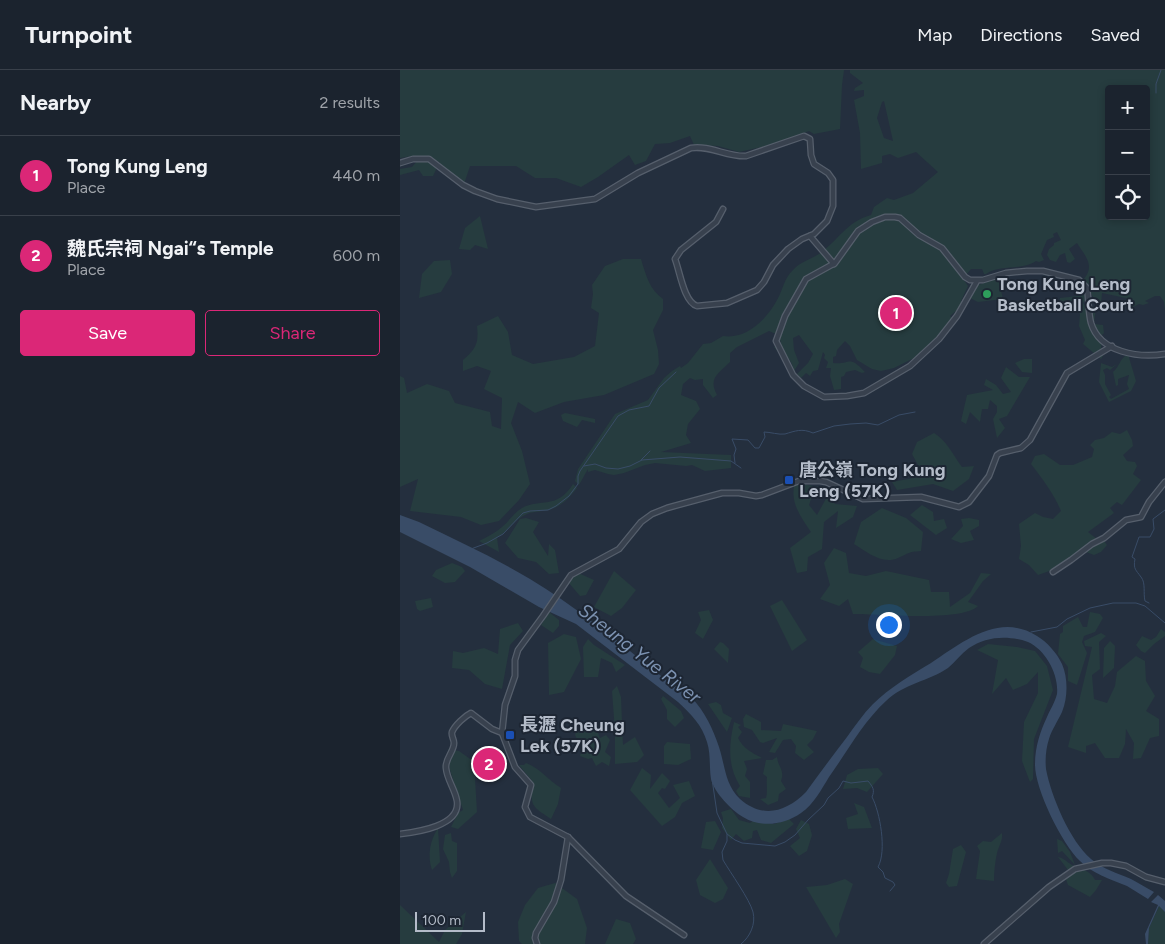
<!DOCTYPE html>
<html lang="en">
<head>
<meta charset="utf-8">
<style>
	:root { --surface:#1b232e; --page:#242b36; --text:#f1f3f6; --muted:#a0a4aa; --line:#39404a; --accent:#db2777 }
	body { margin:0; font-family:Figtree,"Noto Sans TC",sans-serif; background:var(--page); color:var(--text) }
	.controls { position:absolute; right:15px; top:15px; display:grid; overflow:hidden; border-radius:5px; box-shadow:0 2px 8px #0003 }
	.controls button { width:45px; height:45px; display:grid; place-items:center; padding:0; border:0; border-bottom:1px solid var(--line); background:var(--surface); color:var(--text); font:25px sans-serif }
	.scale { position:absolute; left:15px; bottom:12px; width:70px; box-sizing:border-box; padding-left:5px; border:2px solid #b4bcc9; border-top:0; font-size:14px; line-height:18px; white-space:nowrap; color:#b4bcc9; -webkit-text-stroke:4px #1d2633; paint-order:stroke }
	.you { position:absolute; left:488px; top:554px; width:18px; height:18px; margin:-12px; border:4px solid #fff; border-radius:50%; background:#1a73e8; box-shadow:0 0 0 8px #1a73e833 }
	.badge { display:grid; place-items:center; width:32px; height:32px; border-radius:50%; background:var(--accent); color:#fff; font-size:16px; font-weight:700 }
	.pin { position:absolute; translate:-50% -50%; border:2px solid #fff; box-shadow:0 1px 5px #0006 }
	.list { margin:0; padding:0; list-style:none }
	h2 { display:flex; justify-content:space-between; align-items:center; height:65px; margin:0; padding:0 20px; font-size:21px }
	h2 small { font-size:16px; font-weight:400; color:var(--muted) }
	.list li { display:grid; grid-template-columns:32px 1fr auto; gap:15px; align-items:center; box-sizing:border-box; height:80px; padding:0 20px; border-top:1px solid var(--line) }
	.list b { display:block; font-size:19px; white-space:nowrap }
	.list p { margin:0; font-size:16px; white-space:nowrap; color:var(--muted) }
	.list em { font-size:16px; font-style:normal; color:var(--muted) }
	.actions { display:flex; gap:10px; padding:15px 20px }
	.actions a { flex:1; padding:11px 0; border:1px solid var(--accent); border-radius:5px; text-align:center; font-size:18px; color:var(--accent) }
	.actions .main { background:var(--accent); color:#fff }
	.icon { flex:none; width:28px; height:28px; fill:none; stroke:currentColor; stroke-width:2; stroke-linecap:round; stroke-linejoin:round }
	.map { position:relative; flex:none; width:765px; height:874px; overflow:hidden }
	header { display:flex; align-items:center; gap:30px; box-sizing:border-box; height:70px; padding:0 25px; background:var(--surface); border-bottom:1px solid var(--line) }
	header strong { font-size:24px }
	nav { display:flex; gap:28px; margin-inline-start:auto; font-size:18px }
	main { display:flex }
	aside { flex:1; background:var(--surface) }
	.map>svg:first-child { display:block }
	.green { fill:#263c3f; fill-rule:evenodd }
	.water { fill:#394c67 }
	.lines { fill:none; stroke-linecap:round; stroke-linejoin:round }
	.stream { stroke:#394c67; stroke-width:1 }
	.minor-casing { stroke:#565f6c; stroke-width:7 }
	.minor { stroke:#38414e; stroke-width:4.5 }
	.leisure-dot { fill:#2e9e5b; stroke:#1d2633; stroke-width:2 }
	.transit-dot { fill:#1a4fb4; stroke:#1d2633; stroke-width:2 }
	.labels { text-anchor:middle; stroke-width:4; stroke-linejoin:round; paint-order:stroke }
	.poi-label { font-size:18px; font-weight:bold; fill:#b4bcc9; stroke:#1d2633; text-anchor:start }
	.water-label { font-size:19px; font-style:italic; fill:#7c92b1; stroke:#1d2633 }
</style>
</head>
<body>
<header>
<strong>Turnpoint</strong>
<nav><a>Map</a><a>Directions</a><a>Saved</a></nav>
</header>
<main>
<aside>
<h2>Nearby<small>2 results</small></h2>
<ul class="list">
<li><span class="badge">1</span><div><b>Tong Kung Leng</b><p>Place</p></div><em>440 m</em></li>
<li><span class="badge">2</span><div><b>魏氏宗祠 Ngai“s Temple</b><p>Place</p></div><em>600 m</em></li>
</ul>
<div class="actions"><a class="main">Save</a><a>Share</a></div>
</aside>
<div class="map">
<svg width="765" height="874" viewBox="0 0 765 874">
	<rect width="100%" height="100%" fill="#242f3e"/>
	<!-- green -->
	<g class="green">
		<path d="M 0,0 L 444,0 L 442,15 L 440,59 L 414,64 L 409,61 L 375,74 L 339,82 L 318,76 L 294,75 L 290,66 L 270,73 L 255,74 L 246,91 L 235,95 L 229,85 L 198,107 L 181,117 L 156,108 L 135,108 L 116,96 L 70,96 L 64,114 L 40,94 L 40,91 L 33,106 L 23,106 L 19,100 L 0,105 L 0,99 L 12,97 L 17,91 L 12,86 L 0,88 Z"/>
		<path d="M 450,0 L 765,0 L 765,241 L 764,232 L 760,226 L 755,226 L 745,231 L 749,233 L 743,235 L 739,234 L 733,237 L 728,235 L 726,228 L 702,223 L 701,234 L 698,238 L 691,223 L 683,233 L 686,236 L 696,237 L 694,254 L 703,255 L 704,263 L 701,266 L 702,272 L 701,278 L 707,280 L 701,289 L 683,274 L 685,270 L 679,256 L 680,244 L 674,237 L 668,234 L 661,237 L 658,235 L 660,228 L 678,226 L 678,222 L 684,220 L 683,210 C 696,196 685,186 677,173 L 669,179 L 675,189 L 670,193 L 667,192 L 665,183 L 660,185 L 656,192 L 650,190 L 647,185 L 649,179 L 654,175 L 654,173 L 661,170 L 657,162 L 653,164 L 654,167 L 647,170 L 641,184 L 644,190 L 639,192 L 636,191 C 621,201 601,194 586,204 L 584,204 L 582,199 L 571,199 L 566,205 L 564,202 L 560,204 L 568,216 L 561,231 L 564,233 L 562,239 L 557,240 L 550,246 L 552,248 L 535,272 L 518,290 L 512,289 L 494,298 L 481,301 L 472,299 L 457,290 L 450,276 L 445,271 L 437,280 L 436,286 L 433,287 L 433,293 C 451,295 448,284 465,302 L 462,303 L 455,300 L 446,302 L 444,306 L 441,307 L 441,319 L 434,320 L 430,306 L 431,298 L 426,298 L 428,292 L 424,288 L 425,285 L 423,282 L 418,300 L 413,301 L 410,306 L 406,303 L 401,308 L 397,304 L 408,293 L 413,284 L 399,265 L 393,268 L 394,280 L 399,293 L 394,301 C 392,292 389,286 379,283 L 374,277 L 381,272 L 376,264 L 369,261 L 337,277 L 330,283 L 330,292 C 318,304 308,308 317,325 L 313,328 L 303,315 L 303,309 L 295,310 L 290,308 L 283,314 L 281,325 L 296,331 L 300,339 L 288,354 L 286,365 L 291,373 L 261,382 L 331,385 L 331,398 L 305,401 L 292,395 L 286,396 L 255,393 L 245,395 L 224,403 L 214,405 L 208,404 L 195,400 L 188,402 L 188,399 L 179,415 L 175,411 L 178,399 L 215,344 L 248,330 L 264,308 L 272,301 L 280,296 L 281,298 L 288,293 L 303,274 L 311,273 L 323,266 C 346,270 367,249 377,230 C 383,220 384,208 393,200 C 400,192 411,189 419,184 C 439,170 446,152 471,145 L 474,137 L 487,128 L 494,130 L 513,123 L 538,102 L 516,82 L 498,88 L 490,84 L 482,86 L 482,93 L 461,99 L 460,63 L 454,30 L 464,26 L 464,20 L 454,21 L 455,18 L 463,13 L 450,3 ZM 709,19 L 746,19 L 746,146 L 709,146 ZM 484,31 L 493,71 L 484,68 L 477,48 L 482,32 Z"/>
		<path d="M 80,146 L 88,179 L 75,175 L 70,180 L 59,179 L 65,158 Z"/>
		<path d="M 223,189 L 241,189 C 246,205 249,219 263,229 L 263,240 L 253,260 L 258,280 L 259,294 L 254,304 L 204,325 L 164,332 L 135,343 L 118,332 L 111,353 L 122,381 L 130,414 L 119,430 L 99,451 L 81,455 L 61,447 L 10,441 L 18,409 L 0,417 L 0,306 L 4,308 L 7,323 L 27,314 L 49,321 L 55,333 L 90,342 L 92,356 L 101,359 L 102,328 L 84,319 L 91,301 L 77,296 L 63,301 L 63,290 C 76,279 79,273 77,256 L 98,246 L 108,262 L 112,285 L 133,294 L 174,287 L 195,276 L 199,243 L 191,238 L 193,224 L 192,215 L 205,196 Z"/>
		<path d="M 50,190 L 52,204 L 41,222 L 19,228 L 22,204 L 34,191 Z"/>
		<path d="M 598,208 L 603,229 L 578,232 L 570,228 L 578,215 Z"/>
		<path d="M 728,284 L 736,311 L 731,321 L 709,332 L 699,312 L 701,293 L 712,297 L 717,294 L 710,300 L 707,298 L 703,300 L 705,305 L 705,314 L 711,325 L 709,327 L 711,329 L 729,319 L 727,314 L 729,305 L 718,309 L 718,315 L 716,316 L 713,302 C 720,296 720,288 728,284 Z"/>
		<path d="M 624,289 L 632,289 L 632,303 L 622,302 L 615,293 Z"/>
		<path d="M 606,297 L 619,307 L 630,307 L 607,346 L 599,349 L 605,358 L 597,368 L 593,349 L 597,342 L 597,336 L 590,330 L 588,339 L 582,339 L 580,352 L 570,342 L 566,354 L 561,351 L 567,325 L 593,320 L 584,315 L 586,309 L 596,315 L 603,324 L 611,322 L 601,308 Z"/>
		<path d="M 165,343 L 195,349 L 195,353 L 182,350 L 177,357 L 163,351 L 161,345 Z"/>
		<path d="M 727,360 L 732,370 L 733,376 L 723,385 L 727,391 L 735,392 L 737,396 L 733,404 L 741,410 L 722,435 L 717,432 L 710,438 L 714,443 L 688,462 L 698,470 L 704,471 L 707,475 L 701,482 L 694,485 L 683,481 L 658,498 L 638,505 L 629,495 L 619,489 L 621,476 L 619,454 L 635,443 L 643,447 L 653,449 L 661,441 C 654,424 642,408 631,394 L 635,386 L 644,384 L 660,395 L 673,395 L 692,387 L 694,379 L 690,375 L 695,370 L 704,368 L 712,362 L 720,364 Z"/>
		<path d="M 534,363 C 547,371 553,385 562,397 L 574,396 L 569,409 L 553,421 L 533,414 L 497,420 L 492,412 L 524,406 L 512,384 L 517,372 Z"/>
		<path d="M 395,413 L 420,417 L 413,423 L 409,435 L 417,445 L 428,425 L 435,434 L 457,436 L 453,447 L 436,458 L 438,441 L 424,452 L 422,479 L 408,487 L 407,501 L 397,503 L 390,478 L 411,462 C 401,447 389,432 395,413 Z"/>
		<path d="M 173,414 L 177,418 C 170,427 160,438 148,440 C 141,442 132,441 125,445 C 114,450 107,462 97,468 L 99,482 L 79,471 C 87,467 95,463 102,457 C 109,451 114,443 122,438 C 140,428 157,440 173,414 Z"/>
		<path d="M 522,435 L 533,442 L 534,451 L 544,449 L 547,458 L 536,465 L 510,445 Z"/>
		<path d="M 482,438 L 506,448 L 523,462 L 521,481 C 507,482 510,483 498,488 C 482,495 467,482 454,474 L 461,452 Z"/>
		<path d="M 126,448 L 139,452 L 133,462 L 148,486 L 149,474 L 155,480 L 159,503 L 149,504 L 136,492 L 118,488 L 105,473 L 120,449 Z"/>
		<path d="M 569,448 L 579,450 L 579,456 L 570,461 L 574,470 L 561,473 L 551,469 L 563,456 L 561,449 Z"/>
		<path d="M 434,478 L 446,483 L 449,503 L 466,506 L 486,501 L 529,510 L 531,522 L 549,522 L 550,537 L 570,523 L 581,503 L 591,504 L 583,511 L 568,532 L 578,536 C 562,552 479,544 453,544 L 448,529 L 439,536 L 420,529 L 430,515 L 424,493 Z"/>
		<path d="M 52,493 L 62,497 L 65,501 L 55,512 L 45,513 L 32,506 L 36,500 Z"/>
		<path d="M 214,501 L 236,520 L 222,538 L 211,546 L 194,537 Z"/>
		<path d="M 176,502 L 194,510 L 186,525 L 180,526 L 168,512 Z"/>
		<path d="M 31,528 L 33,537 L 20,541 L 17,539 L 15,531 Z"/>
		<path d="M 382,530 L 407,570 L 392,581 L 370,536 Z"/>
		<path d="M 309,540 L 313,550 L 303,569 L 295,563 L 301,550 L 298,542 Z"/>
		<path d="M 149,542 L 159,550 L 159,556 L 153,563 L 141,555 Z"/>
		<path d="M 690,542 L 700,544 L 703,548 L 695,562 L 684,566 L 682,572 L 687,583 L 677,615 L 668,611 L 668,597 L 658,584 L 660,564 L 663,562 L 663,556 L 678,547 L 683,557 L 687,557 Z"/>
		<path d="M 118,553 L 123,561 L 110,575 L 102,619 L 85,614 L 69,600 L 52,598 L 53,581 L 63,583 L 84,578 L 98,584 L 100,559 Z"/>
		<path d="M 761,559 L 765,562 L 765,566 L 754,574 L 745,583 L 741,581 L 736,575 L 742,566 L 751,570 L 756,567 Z"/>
		<path d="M 701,563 L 706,566 L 699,572 L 700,599 L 692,605 L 694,629 L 707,633 L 715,616 L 717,602 L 736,586 L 745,591 L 746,611 L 755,626 L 746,641 L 759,649 L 759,666 L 750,668 L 741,688 L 733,689 L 734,673 L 726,659 L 725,674 L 719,688 L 705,688 L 695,673 L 686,676 L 686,683 L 668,677 L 692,577 L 685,576 L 684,571 Z"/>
		<path d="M 164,564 L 176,567 L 181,589 L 164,622 L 149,625 L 148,573 Z"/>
		<path d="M 188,569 L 194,575 L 225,595 L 216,602 L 212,593 L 201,588 L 198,607 L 184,607 L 183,577 Z"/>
		<path d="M 473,569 L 497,576 L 495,585 L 480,604 L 469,602 L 460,597 L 463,588 L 458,582 Z"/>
		<path d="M 710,571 L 715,576 L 714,598 L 703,608 L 704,578 Z"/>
		<path d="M 320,572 L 323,573 L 329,579 L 328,593 L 314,579 Z"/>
		<path d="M 588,574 L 617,577 L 635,581 L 647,596 L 653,620 L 634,669 L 633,709 L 630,712 L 622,691 L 624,652 L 638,623 L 638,602 L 627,614 L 613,620 L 606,608 L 592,624 L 598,590 L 577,580 Z"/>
		<path d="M 217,616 L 221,627 L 223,675 L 235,667 L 244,685 L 237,692 L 215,694 L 215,662 L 212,621 Z"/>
		<path d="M 263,626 L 281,641 L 284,648 L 275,657 L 267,649 L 267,640 L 261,629 Z"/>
		<path d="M 316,632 L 321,635 L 323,643 L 332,648 L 327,662 L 308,634 Z"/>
		<path d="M 346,644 L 361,652 L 361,660 L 381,661 L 383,654 L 417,661 L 413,669 L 407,675 L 414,682 L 404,690 L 395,683 L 396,676 L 391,669 L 383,670 L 375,683 L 369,682 L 377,668 L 363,673 L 360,672 L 352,660 L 344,657 L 343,649 Z"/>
		<path d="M 334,652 L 341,655 L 338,657 L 342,662 L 338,668 C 343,678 352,683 362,688 L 344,691 L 347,699 L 345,706 L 350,712 L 350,728 L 339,726 L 336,721 L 340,716 C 327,695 329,675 334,652 Z"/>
		<path d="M 178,654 L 188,660 L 196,657 L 200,668 L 206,665 L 210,670 L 205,682 L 211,687 L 209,696 L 202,692 L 196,696 L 192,688 L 188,689 L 180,686 L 182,679 L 175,665 Z"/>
		<path d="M 267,672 L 290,674 L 291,689 L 278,695 L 264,694 L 264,676 Z"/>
		<path d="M 48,679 L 59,681 L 77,694 L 75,708 L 77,742 L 58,759 L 51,757 L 58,743 L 63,740 L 50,700 Z"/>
		<path d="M 377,687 C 378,697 385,700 381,711 L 386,719 L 379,724 L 378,731 L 368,735 L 360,729 L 366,728 C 368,721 366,714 367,707 L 363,704 L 366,690 L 372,690 Z"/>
		<path d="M 126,693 C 140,698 148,710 161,718 L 158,734 L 151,749 C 130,735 131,736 132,711 L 119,695 L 124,695 Z"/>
		<path d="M 242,698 L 251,705 L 250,719 L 262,703 L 270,711 L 265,719 L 262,718 L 258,723 L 269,738 L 280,728 L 273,715 L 289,711 L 295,726 L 282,733 L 275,747 L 262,756 L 230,720 Z"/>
		<path d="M 478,698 L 483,704 L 467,722 L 457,718 L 443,719 L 447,705 L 458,699 Z"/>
		<path d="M 454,733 L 464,737 L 472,758 L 448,759 L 446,748 L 458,744 Z"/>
		<path d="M 331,739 L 339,750 L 350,753 L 353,751 L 374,754 L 389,749 L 394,754 L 371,773 L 361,770 L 357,760 L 353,761 L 352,768 L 344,771 L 336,764 L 331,770 L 322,758 L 323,748 L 321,742 Z"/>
		<path d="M 401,750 L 409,754 L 412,765 L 407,781 L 399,786 L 390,776 L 400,768 L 396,759 Z"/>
		<path d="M 315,751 L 321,762 L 313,780 L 301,778 L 306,752 Z"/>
		<path d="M 38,758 L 40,792 L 32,800 C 27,786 30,770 38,758 Z"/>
		<path d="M 51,763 L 52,771 L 57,773 L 57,801 L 52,808 L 50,802 L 49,792 L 43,779 L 45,765 Z"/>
		<path d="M 602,763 C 603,771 599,775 597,783 C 595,792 594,802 594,811 L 576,809 L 580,781 L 577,776 L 583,771 L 591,772 Z"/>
		<path d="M 657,769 L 662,771 L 670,782 L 675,795 L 662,781 L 658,783 Z"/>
		<path d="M 561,775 L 566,782 L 557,816 L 549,817 L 546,813 L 549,804 L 553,779 Z"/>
		<path d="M 658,787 C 664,788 667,792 672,795 C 680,800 690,799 695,810 L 702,810 L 696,820 L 690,827 L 668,815 L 666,809 L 668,800 Z"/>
		<path d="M 310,789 L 328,818 L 323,829 L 315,833 L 300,825 L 296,810 Z"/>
		<path d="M 445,809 L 453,814 L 439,854 L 440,862 L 436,868 L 406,817 L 427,815 Z"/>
		<path d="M 155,813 L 177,829 L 187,858 L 185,874 L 122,874 L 119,871 L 118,852 L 125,835 L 138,818 Z"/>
		<path d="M 0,835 L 39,872 L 45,860 L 66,842 L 62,864 L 56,874 L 0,874 Z"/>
		<path d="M 759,836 L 765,842 L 765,874 L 748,874 L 749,858 Z"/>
		<path d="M 216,849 L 230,853 L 236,869 L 233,874 L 205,874 Z"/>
	</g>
	<!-- water -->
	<g class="water">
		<path d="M 0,445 L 19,452 C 56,470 95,488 130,509 C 173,535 213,567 252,599 C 264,609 280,617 292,628 C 305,642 313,659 319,677 C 325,695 325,715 340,729 C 363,749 386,742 406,722 C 420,703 433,685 447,667 C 455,656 463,644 473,634 C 489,618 511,605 531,593 C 563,572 599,542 637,566 C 647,572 657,583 662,594 C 668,608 668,627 662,642 C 658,651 652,659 649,669 C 646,678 645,689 646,699 C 651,726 670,771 691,789 C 703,799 717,803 731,809 C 739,813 746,818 754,822 L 748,829 C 741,825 734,820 727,816 C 710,809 693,804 680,791 C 662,774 635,719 635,695 C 635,677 640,662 647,647 C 650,640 655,632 657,624 C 659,605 646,580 628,572 C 609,565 586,566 569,578 C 561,584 555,592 548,598 C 529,611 503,614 486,631 C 463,652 447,682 429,707 C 421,720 414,734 401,743 C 384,755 361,758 343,747 C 331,740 314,722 311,709 C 309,697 311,684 307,672 C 302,655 291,644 278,632 L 176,554 L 139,537 L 70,497 L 0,462 Z"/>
		<path d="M 758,825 L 765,831 L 765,842 L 759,836 L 758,838 L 749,858 L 748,874 L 746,874 L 745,864 L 758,835 L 751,832 Z"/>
	</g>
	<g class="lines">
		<!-- stream -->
		<g class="stream">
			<path d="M 756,23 L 756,14 L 761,0"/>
			<path d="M 241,390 L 250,381"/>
			<path d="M 335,393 L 334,385 L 336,379 L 332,369 L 348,370 L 355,378 L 359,378 L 365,367 L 364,362 C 370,362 379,365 385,364 C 395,361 402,358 413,363 L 434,356 L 450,354 L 466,353 L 478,355 L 499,345 L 515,342"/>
			<path d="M 184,396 L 195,394 L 206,398 L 218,399 L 230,396 L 242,390 L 280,387 L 331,391 L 341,398"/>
			<path d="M 71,479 L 87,473 L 103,464 L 123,443 L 130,441 L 148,440 L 156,436 L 169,426 L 178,414 L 178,406 L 180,401 L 218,346 L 229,340 L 249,336 L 259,318 L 276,302"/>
			<path d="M 749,533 L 745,531 C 743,523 746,513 741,507 C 736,500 733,499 735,489 L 732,487 L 739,467 L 750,467 L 754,459 L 753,449 L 765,440"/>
			<path d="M 631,562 L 657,557 L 667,549 L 690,538 L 713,533 L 736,533 L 745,536 L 765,553"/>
			<path d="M 312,709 L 317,743 L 327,764 L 327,771 L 322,782 L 323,790 C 330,802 350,830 353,842 C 356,854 350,867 341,874"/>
			<path d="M 327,764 L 335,770 L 342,773 L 375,776 L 385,772 L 395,765 L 408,750 L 424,735 L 428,728 L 439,718 L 443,711 L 451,713 L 468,711 C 473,717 475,720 472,727 C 480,742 487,781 478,797 L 483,802 L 485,808 L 493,812 L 495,815 L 490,821"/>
		</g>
		<!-- minor casing -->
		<g class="minor-casing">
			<g id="minor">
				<path d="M 0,93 L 13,89 L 29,89 L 63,115 L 75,121 L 97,129 L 136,137 L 195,129 L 238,103 L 291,78 C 310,75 327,87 346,86 L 404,66 L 410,69 L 411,85 L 414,94 L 428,103 L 433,110 L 433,136 L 427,151 L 414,164 L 402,169 L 388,179 L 373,195 L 364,212 L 357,220 L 327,233 L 297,236 C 284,232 280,202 275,189 L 281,180 L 316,152 L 323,139"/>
				<path d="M 410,166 L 434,194"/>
				<path d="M 577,211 L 557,246 L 539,269 L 510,296 L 464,323 L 447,326 L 424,327 L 404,316 L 393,305 L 376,271 L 385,246 L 406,209 L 435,193 L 458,161 L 472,152 L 485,147 L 495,147 L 500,148 L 519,165 L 542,178 L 565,207 L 570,210 L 583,210 L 606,203 L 627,201 L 643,201 L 679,210 L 687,218 C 689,230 688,242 691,253 C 700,283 739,288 765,284"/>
				<path d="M 653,502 L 671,490 L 692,474 L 704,468 L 726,450 L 741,447 L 749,432 L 765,412"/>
				<path d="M 0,764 C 17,762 61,756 57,731 C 55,719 47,710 46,698 C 45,688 54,682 54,673 C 54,669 51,666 52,662 C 55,655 65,646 71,643 L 92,659 L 102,663"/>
				<path d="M 284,865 L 226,826 L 168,767 L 130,747 L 125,737 L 131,715 L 115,697 L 102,663 L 105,635 L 115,606 L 115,590 L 118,580 L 143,546 L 171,505 L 219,479 L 241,452 L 252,444 L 267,438 L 322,423 L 339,423 L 356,426 L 362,425 L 399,411 L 420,411 L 426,412 L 463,429 L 521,427 L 559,437 L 569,432 L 589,406 L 597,385 L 600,383 L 621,378 L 630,370 L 667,303 L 712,276"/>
				<path d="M 137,874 L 135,868 L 136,863 L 154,832 L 161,810 L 168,767"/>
				<path d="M 584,874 L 649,817 L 675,799 L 702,793 L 711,793 L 726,796 L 746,807 L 765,812"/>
			</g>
		</g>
		<!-- minor -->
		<use href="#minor" class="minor"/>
	</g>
	<!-- markers -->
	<circle class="leisure-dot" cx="587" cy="224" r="5"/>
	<g class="transit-dot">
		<rect x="384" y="405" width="10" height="10" rx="2.5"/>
		<rect x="105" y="660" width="10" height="10" rx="2.5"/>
	</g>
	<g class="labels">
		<!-- poi labels -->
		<g class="poi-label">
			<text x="597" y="220">Tong Kung Leng<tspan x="597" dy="21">Basketball Court</tspan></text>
			<text x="399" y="406">唐公嶺 Tong Kung<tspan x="399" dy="21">Leng (57K)</tspan></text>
			<text x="120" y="661">長瀝 Cheung<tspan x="120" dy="21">Lek (57K)</tspan></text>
		</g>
		<!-- water labels -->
		<g class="water-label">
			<text transform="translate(240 583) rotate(38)" y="7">Sheung Yue River</text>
		</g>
	</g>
</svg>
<div class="controls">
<button>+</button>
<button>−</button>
<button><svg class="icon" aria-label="locate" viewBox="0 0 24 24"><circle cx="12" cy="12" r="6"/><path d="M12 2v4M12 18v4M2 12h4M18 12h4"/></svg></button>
</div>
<div class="scale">100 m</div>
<div class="you"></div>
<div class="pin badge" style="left:496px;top:243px">1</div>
<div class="pin badge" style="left:89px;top:694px">2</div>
</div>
</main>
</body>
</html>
